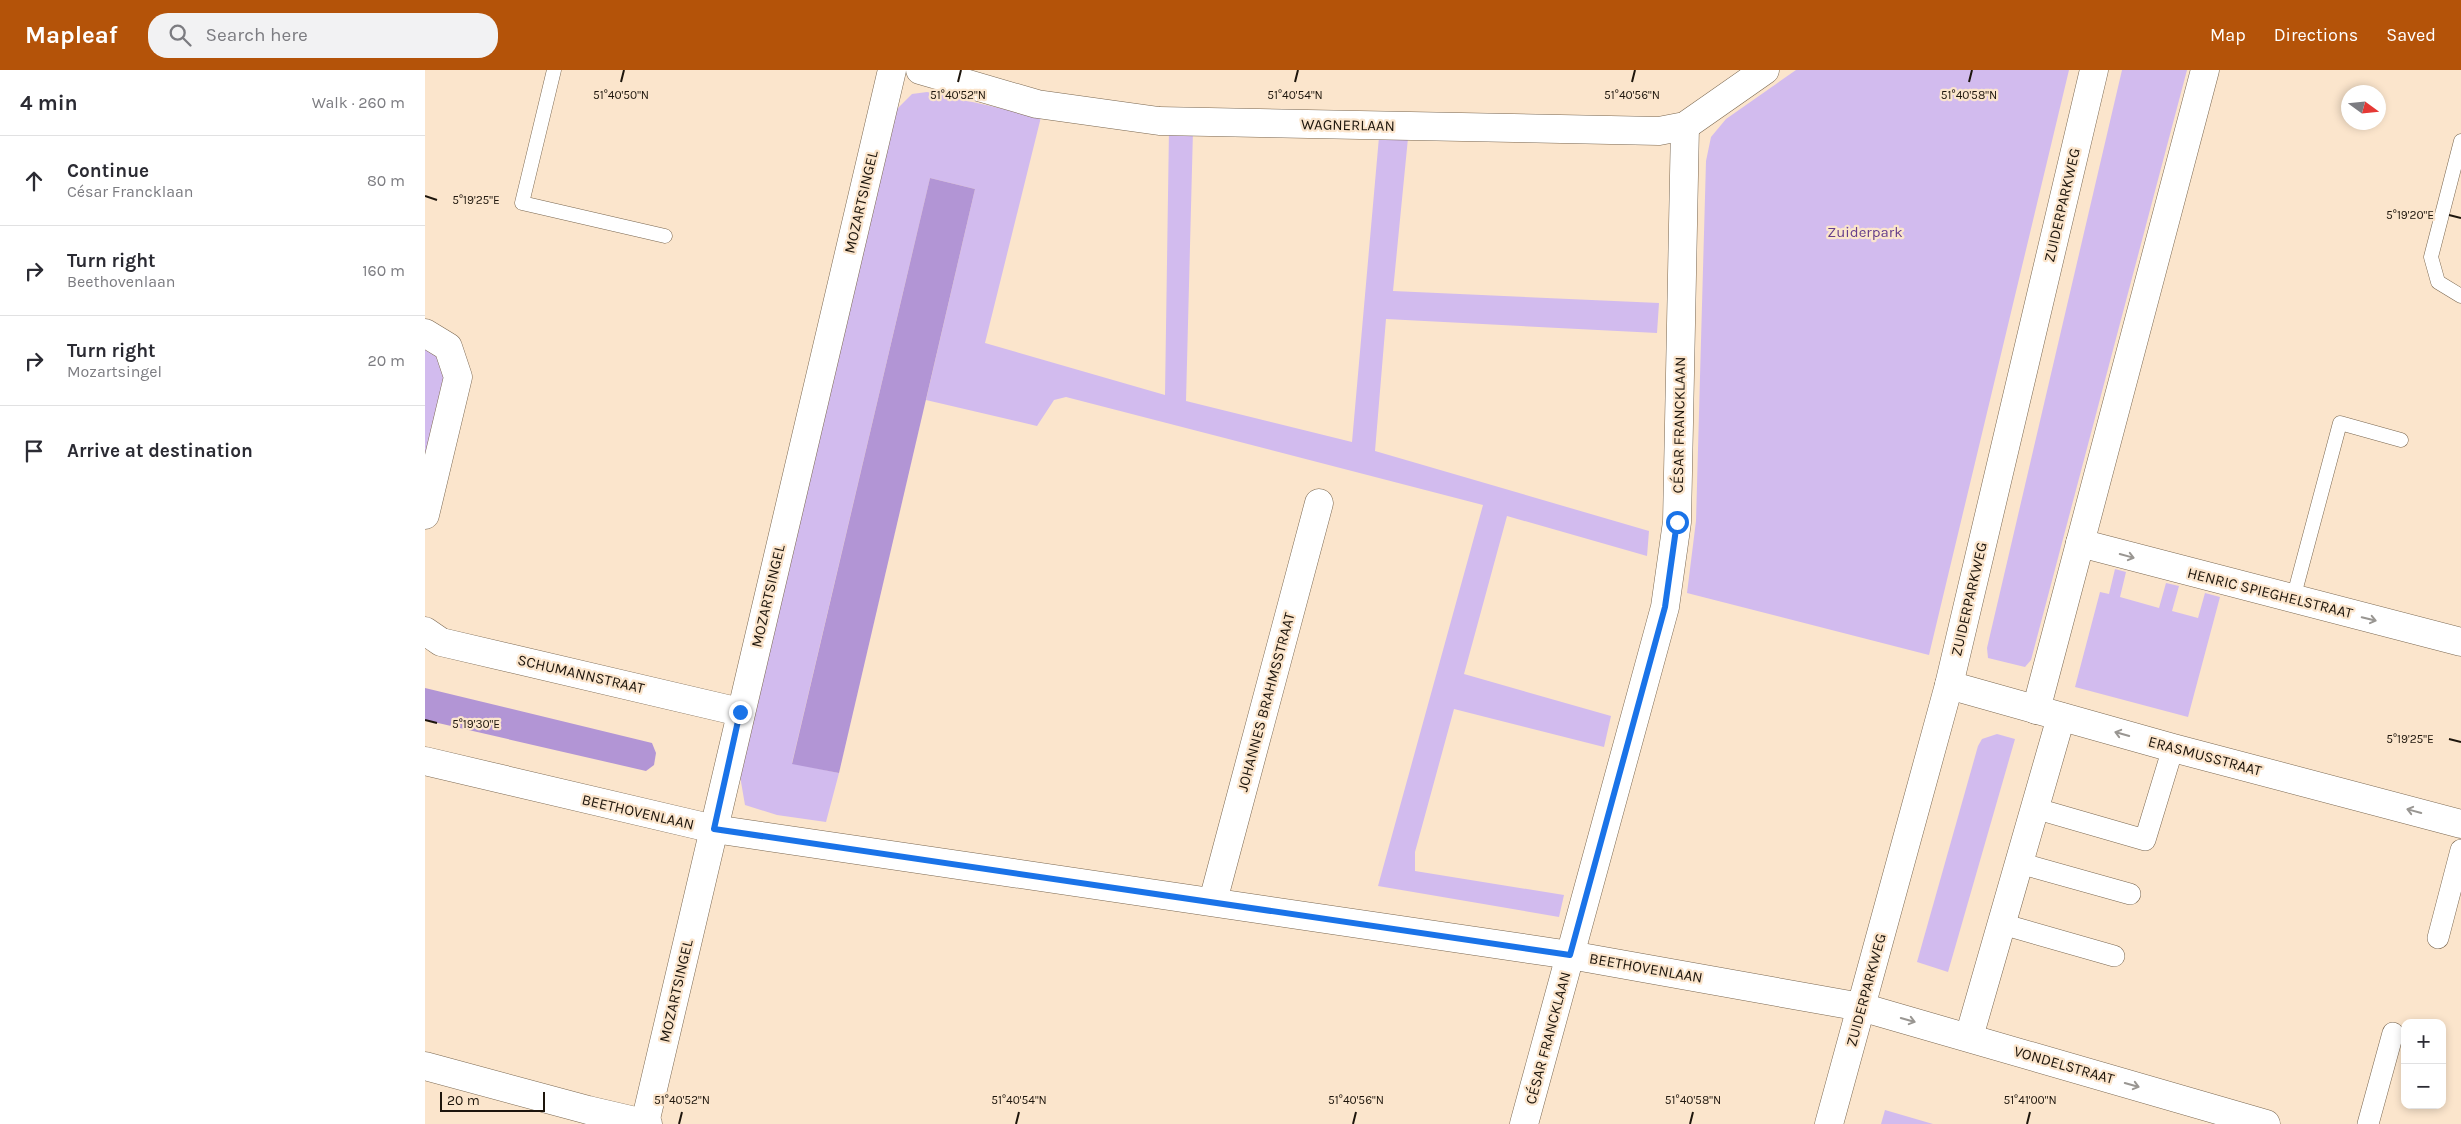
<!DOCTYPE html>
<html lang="en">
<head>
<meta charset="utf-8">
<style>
	:root { --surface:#fff; --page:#f2f2f3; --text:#2b2b33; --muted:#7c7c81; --line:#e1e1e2; --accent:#b45309 }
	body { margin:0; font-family:Karla,sans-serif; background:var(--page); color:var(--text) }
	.controls { position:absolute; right:15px; bottom:15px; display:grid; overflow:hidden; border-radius:10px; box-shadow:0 2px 8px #0003 }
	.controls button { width:45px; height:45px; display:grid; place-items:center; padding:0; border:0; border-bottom:1px solid var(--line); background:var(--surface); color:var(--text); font:25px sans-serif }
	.compass { position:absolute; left:1916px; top:15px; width:45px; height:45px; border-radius:50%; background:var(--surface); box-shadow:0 2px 8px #0003; rotate:105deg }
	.scale { position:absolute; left:15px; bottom:12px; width:105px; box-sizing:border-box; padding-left:5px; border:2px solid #1d150c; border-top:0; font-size:14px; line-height:18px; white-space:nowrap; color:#1d150c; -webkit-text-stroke:4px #fbe5cc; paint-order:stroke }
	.stop { position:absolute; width:15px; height:15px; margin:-11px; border:4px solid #1a73e8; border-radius:50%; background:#fff }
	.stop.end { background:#1a73e8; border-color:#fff; box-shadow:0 1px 5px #0008 }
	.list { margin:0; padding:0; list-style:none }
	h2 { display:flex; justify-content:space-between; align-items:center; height:65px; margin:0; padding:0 20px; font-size:21px }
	h2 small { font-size:16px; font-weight:400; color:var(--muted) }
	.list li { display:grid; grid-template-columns:32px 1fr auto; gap:15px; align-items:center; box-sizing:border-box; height:90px; padding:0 20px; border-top:1px solid var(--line) }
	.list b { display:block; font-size:19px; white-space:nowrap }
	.list p { margin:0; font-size:16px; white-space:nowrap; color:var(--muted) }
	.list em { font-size:16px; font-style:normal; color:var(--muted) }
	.icon { flex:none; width:28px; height:28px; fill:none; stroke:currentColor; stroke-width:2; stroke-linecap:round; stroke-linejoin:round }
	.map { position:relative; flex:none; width:2036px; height:1054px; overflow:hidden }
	header { display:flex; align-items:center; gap:30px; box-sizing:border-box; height:70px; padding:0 25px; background:var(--accent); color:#fff }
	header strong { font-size:24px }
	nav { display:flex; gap:28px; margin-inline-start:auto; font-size:18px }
	.search { width:350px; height:45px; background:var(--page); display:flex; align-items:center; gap:12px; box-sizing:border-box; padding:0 18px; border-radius:20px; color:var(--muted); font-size:19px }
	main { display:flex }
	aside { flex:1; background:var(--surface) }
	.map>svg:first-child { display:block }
	.green { fill:#d2bbee }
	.water { fill:#b295d5 }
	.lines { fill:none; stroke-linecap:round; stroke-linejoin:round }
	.service-casing { stroke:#7a6750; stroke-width:15 }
	.pedestrian-casing { stroke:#7a6750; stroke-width:22 }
	.minor-casing { stroke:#7a6750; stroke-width:29 }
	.tertiary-casing { stroke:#7a6750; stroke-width:29 }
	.service { stroke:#fff; stroke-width:14 }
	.pedestrian { stroke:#fff; stroke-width:21 }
	.minor { stroke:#fff; stroke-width:28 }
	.tertiary { stroke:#fff; stroke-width:28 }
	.oneway { stroke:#999692 }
	.route { stroke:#1a73e8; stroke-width:6 }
	.ticks { fill:none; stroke:#1d150c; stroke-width:2 }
	.labels { text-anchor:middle; stroke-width:4.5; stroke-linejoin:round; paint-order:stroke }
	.street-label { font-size:15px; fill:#1d150c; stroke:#fbe5cc }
	.park-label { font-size:15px; fill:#643d8a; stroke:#fbe5cc }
	.ticks-label { font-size:12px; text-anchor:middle; fill:#1d150c; stroke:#fbe5cc; stroke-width:4.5; stroke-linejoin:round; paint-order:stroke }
</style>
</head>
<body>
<header>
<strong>Mapleaf</strong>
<div class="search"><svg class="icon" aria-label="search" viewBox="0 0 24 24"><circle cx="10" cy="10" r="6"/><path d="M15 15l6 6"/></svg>Search here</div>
<nav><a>Map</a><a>Directions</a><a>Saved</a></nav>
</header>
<main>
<aside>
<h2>4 min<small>Walk · 260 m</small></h2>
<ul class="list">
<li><svg class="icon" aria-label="ahead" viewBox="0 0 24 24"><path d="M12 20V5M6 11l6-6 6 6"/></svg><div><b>Continue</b><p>César Francklaan</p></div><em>80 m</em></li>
<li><svg class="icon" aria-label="right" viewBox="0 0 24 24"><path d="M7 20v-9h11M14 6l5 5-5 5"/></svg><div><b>Turn right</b><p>Beethovenlaan</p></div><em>160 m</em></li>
<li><svg class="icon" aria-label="right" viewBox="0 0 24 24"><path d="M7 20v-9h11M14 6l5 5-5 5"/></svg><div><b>Turn right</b><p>Mozartsingel</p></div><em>20 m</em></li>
<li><svg class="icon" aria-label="arrive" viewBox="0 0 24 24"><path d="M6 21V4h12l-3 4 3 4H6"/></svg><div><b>Arrive at destination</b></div></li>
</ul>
</aside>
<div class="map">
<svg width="2036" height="1054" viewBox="0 0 2036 1054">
	<rect width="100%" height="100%" fill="#fbe5cc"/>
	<!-- green -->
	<g class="green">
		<path d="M 1371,0 L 1644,0 L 1504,585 L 1262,523 L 1271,451 L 1281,91 L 1286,67 L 1301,49 Z"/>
		<path d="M 1697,0 L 1762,0 L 1606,590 L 1600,597 L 1563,588 L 1562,578 Z"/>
		<path d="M 502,22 L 616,47 L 560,273 L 740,325 L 744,59 L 768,60 L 761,331 L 927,372 L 954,67 L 983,68 L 968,221 L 1234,233 L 1232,263 L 961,249 L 950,381 L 1224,461 L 1222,486 L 1082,446 L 1039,604 L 1186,646 L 1179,677 L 1029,639 L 990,782 L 990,801 L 1139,825 L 1134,847 L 953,816 L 1058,435 L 641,327 L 629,330 L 612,356 L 501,330 L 550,119 L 505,108 L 367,693 L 414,703 L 401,752 L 352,745 L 320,735 L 315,706 L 470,41 L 487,24 Z"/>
		<path d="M 0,277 L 20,288 L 22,314 L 4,385 L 0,384 Z"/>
		<path d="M 1690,499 L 1701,502 L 1695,527 L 1734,538 L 1741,513 L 1754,516 L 1747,541 L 1773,548 L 1780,523 L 1795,527 L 1763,647 L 1650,617 L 1675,522 L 1684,524 Z"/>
		<path d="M 1572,664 L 1590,669 L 1523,902 L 1492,892 L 1553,676 L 1557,669 Z"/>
		<path d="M 1460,1040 L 1508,1054 L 1456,1054 Z"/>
	</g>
	<!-- water -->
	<g class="water">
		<path d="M 505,108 L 550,119 L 414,703 L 367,694 Z"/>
		<path d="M 0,618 L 227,673 L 231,683 L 229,695 L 221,701 L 0,650 Z"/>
	</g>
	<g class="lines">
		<!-- service casing -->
		<g class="service-casing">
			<g id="service">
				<path d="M 129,0 L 97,133 L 240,166"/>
				<path d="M 2036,71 L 2006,187 L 2013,212 L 2036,226"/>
				<path d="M 1868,529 L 1915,353 L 1976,370"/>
			</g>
		</g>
		<!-- pedestrian casing -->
		<g class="pedestrian-casing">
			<g id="pedestrian">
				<path d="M 1609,738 L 1720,770 L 1748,678"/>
				<path d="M 1594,793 L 1705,824"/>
				<path d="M 1577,854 L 1689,886"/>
				<path d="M 2013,868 L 2036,780"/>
				<path d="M 1943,1054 L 1968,963"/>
			</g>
		</g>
		<!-- minor casing -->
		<g class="minor-casing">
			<g id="minor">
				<path d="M 495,0 L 612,34 L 734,51 L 1234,61 L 1260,56 L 1340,0"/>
				<path d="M 0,263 L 23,277 L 33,307 L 0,445"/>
				<path d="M 1655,473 L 2036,572"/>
				<path d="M 0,561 L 16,572 L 315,642"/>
				<path d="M 1524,615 L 1748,678 L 2036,754"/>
				<path d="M 1611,640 L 1780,0"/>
				<path d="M 0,691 L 289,759 L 1145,885 L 1436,937 L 1841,1054"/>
				<path d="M 788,831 L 894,433"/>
				<path d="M 1544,967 L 1636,647"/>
				<path d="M 0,996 L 163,1040 L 223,1054"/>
				<path d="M 220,1053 L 467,0"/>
				<path d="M 1099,1054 L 1240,537 L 1252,452 L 1260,56"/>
			</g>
		</g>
		<!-- tertiary casing -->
		<g class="tertiary-casing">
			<path id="tertiary" d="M 1404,1054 L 1524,615 L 1669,0"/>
		</g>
		<!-- service -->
		<use href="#service" class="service"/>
		<!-- pedestrian -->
		<use href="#pedestrian" class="pedestrian"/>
		<!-- minor -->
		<use href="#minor" class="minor"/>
		<!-- tertiary -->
		<use href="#tertiary" class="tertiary"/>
	</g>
	<!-- one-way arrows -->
	<defs><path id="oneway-shaft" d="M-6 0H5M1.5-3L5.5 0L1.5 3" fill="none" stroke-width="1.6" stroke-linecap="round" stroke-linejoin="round" transform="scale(1.25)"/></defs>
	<g class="oneway">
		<use href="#oneway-shaft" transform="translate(1702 486) rotate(15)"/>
		<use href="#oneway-shaft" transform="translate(1944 549) rotate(14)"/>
		<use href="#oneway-shaft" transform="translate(1697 664) rotate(-164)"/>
		<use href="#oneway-shaft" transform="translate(1989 741) rotate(-165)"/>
		<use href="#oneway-shaft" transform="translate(1483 950) rotate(16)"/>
		<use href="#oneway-shaft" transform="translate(1707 1015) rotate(16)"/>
	</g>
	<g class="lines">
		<!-- route -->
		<path class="route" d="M 315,642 L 289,759 L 1145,885 L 1240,537 L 1252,452"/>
	</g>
	<!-- ticks -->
	<path class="ticks" d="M 196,12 L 199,0M 533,12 L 536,0M 870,12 L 873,0M 1207,12 L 1210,0M 1544,12 L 1547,0M 0,126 L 12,130M 2024,145 L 2036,148M 0,650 L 12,653M 2024,669 L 2036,672M 254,1054 L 257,1042M 591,1054 L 594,1042M 928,1054 L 931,1042M 1265,1054 L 1268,1042M 1602,1054 L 1605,1042"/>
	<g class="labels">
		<!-- street labels -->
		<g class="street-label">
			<text transform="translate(923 55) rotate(1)" y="5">WAGNERLAAN</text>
			<text transform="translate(436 132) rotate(-77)" y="5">MOZARTSINGEL</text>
			<text transform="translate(1637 135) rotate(-77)" y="5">ZUIDERPARKWEG</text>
			<text transform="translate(1254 355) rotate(-89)" y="5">CÉSAR FRANCKLAAN</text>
			<text transform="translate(1845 523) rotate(14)" y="5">HENRIC SPIEGHELSTRAAT</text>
			<text transform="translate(343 526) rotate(-77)" y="5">MOZARTSINGEL</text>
			<text transform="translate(1544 529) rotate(-77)" y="5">ZUIDERPARKWEG</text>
			<text transform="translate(156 604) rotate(13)" y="5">SCHUMANNSTRAAT</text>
			<text transform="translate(841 632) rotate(-75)" y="5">JOHANNES BRAHMSSTRAAT</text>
			<text transform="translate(1780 686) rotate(15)" y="5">ERASMUSSTRAAT</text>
			<text transform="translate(213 742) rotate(13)" y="5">BEETHOVENLAAN</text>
			<text transform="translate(1221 898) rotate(10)" y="5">BEETHOVENLAAN</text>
			<text transform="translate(1441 920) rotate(-75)" y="5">ZUIDERPARKWEG</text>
			<text transform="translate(251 921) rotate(-77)" y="5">MOZARTSINGEL</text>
			<text transform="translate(1123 968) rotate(-75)" y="5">CÉSAR FRANCKLAAN</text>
			<text transform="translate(1639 995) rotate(16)" y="5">VONDELSTRAAT</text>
		</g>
		<!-- park labels -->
		<g class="park-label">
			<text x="1440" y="167">Zuiderpark</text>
		</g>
	</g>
	<g class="ticks-label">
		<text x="196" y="29">51°40'50"N</text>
		<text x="533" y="29">51°40'52"N</text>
		<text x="870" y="29">51°40'54"N</text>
		<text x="1207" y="29">51°40'56"N</text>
		<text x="1544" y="29">51°40'58"N</text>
		<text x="51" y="134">5°19'25"E</text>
		<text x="1985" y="149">5°19'20"E</text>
		<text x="51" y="658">5°19'30"E</text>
		<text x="1985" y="673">5°19'25"E</text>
		<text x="257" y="1034">51°40'52"N</text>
		<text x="594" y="1034">51°40'54"N</text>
		<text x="931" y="1034">51°40'56"N</text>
		<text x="1268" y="1034">51°40'58"N</text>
		<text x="1605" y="1034">51°41'00"N</text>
	</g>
</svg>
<div class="controls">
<button>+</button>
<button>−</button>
</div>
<svg class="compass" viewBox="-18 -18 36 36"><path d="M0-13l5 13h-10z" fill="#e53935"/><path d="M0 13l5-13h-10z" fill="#7c7c81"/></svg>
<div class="scale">20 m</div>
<div class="stop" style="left:1252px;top:452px"></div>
<div class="stop end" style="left:315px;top:642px"></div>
</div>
</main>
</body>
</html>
